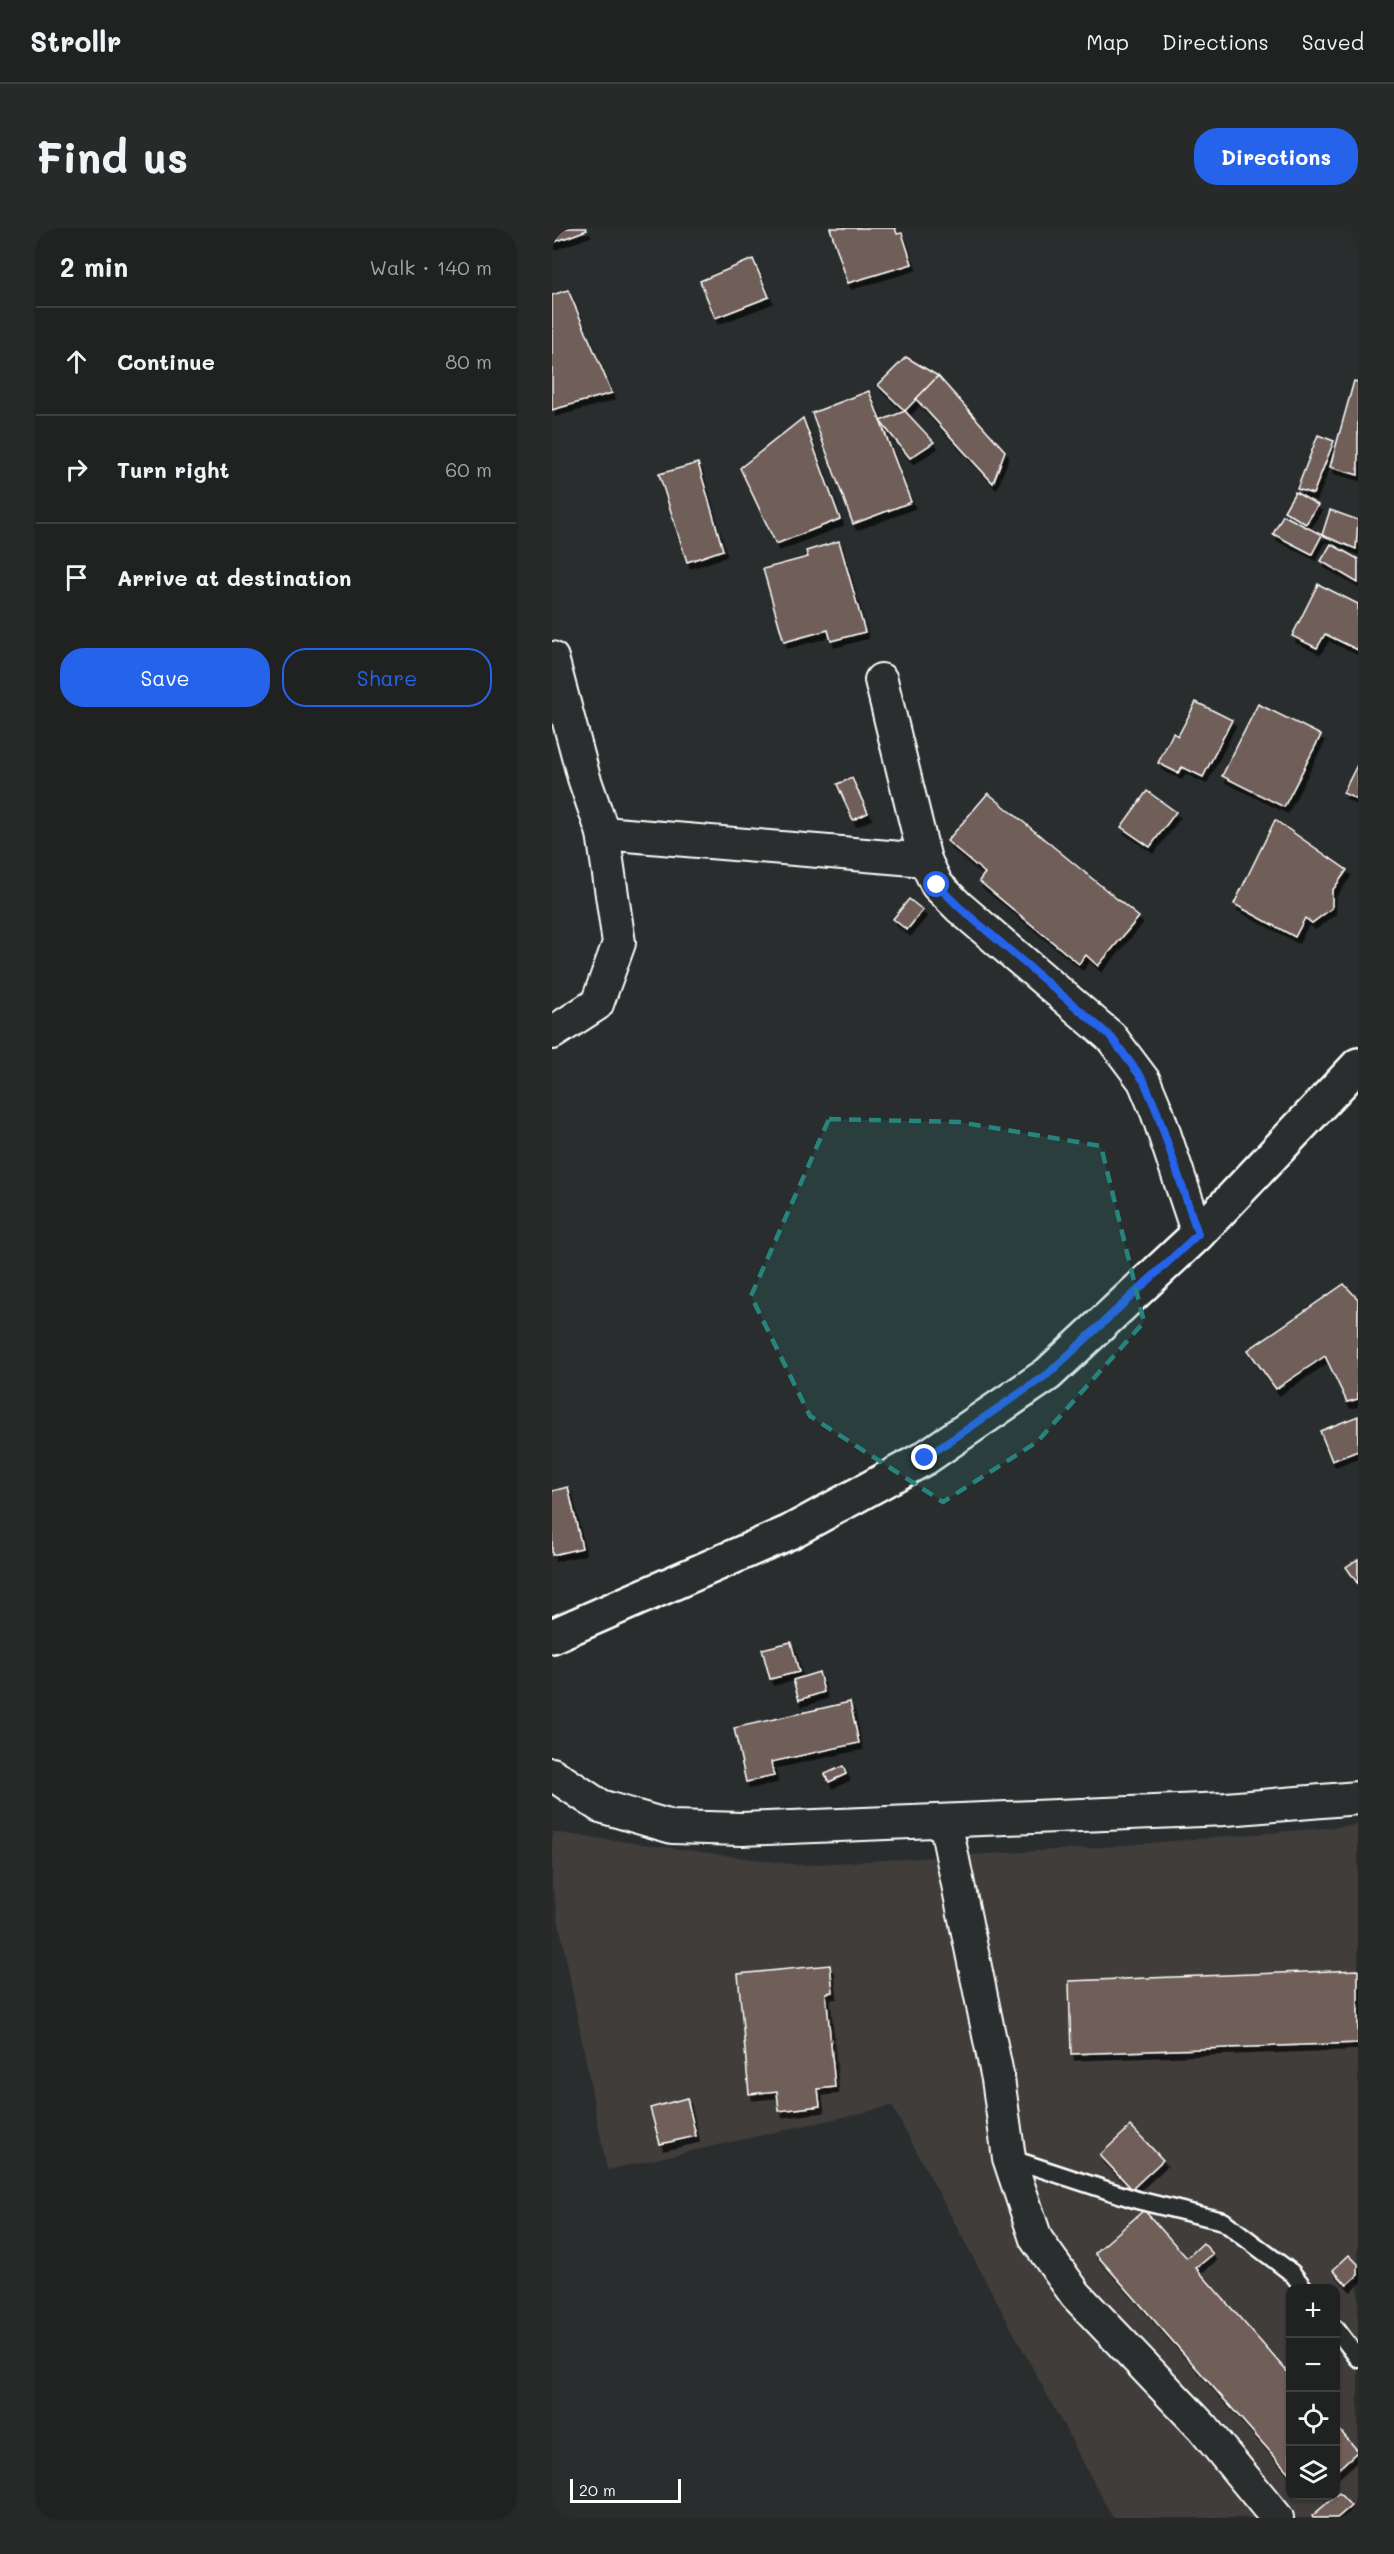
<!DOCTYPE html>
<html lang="en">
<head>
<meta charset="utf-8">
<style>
	:root { --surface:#202222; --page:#282a2a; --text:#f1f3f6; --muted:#a2a4a5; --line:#3d3f40; --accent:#2563eb }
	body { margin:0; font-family:Mali,sans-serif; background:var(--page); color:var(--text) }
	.controls { position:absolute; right:18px; bottom:18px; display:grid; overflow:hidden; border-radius:12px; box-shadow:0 2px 4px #0004 }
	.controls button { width:54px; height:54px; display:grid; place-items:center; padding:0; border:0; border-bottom:2px solid var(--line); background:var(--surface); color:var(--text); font:30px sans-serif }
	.scale { position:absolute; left:18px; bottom:15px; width:111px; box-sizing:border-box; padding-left:6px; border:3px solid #fff; border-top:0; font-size:16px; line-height:21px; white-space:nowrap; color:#fff; -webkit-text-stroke:4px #2a2d2e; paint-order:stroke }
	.stop { position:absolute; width:18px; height:18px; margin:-14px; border:4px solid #2563eb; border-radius:50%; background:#fff }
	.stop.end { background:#2563eb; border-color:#fff; box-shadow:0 2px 6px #0008 }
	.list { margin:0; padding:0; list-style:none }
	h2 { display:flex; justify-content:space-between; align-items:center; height:78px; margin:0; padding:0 24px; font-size:26px }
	h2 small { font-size:20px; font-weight:400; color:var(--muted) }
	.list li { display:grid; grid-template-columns:39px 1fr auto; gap:18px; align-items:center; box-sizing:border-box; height:108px; padding:0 24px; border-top:2px solid var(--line) }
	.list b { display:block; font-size:22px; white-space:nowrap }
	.list em { font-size:20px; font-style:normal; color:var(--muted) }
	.actions { display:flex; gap:12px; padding:18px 24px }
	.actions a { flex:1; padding:14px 0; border:2px solid var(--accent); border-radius:24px; text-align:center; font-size:21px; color:var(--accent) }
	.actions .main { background:var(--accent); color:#fff }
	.icon { flex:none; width:33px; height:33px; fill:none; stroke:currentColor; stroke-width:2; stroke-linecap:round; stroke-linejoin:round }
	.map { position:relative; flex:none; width:806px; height:2290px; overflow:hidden; border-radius:24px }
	header { display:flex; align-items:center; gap:36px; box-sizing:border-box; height:84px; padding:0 30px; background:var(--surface); border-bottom:2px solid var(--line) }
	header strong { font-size:28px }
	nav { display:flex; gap:33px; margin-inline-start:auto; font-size:21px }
	.intro { display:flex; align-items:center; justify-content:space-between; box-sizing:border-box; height:144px; padding:0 36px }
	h1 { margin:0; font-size:42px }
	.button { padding:15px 27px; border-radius:24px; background:var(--accent); color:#fff; font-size:21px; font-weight:700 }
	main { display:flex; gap:36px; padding:0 36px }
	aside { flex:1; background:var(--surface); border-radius:24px; box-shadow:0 2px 4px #0004 }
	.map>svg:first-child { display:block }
	.built { fill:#3f3c3b; fill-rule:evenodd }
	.building { fill:#705e58; stroke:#fff; stroke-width:1.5; filter:url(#shadow) }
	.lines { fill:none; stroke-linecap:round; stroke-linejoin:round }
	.lane-casing { stroke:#fff; stroke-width:21 }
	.street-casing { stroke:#fff; stroke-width:36 }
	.secondary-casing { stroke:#fff; stroke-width:38 }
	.lane { stroke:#2a2d2e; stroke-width:16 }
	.street { stroke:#2a2d2e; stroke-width:32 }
	.secondary { stroke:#2a2d2e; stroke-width:33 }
	.route { stroke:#2563eb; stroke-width:8 }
	.marked { fill:#27847c; fill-opacity:0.2; stroke:#27847c; stroke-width:4.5; stroke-dasharray:12 8; stroke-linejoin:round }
</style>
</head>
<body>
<header>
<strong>Strollr</strong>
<nav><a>Map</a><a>Directions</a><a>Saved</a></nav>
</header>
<div class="intro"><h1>Find us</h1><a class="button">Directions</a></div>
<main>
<aside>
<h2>2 min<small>Walk · 140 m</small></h2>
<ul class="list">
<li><svg class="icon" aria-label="ahead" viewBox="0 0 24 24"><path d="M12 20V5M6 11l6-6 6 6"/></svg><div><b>Continue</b></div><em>80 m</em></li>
<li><svg class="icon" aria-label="right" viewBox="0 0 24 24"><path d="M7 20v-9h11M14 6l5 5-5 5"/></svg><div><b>Turn right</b></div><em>60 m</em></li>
<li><svg class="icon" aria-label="arrive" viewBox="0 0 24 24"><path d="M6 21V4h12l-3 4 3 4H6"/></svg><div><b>Arrive at destination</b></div></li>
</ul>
<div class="actions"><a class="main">Save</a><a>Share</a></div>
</aside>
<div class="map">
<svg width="806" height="2290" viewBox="0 0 806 2290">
	<defs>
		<filter id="shadow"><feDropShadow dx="3.5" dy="6" stdDeviation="0" flood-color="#0009"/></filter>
	</defs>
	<rect width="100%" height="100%" fill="#2a2d2e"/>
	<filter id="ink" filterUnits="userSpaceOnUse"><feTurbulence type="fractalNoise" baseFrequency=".0167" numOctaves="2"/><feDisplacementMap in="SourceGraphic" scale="12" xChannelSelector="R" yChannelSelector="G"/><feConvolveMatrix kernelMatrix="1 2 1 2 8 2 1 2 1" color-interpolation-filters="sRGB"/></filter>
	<g filter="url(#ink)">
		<!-- built -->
		<path class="built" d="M 806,1597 L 806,2290 L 561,2290 L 340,1878 L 55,1942 L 0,1658 L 0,1604 L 247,1637 L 539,1620 ZM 738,2060 L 784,2060 L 784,2268 L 738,2268 Z"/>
		<!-- building -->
		<g class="building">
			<path d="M 0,0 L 34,0 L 35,2 L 0,15 Z"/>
			<path d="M 278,0 L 343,0 L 345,6 L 350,5 L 360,36 L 296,55 Z"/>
			<path d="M 201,31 L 217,69 L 163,90 L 148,53 Z"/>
			<path d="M 16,62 L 60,165 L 0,182 L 0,67 Z"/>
			<path d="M 354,129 L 386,148 L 353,183 L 326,157 Z"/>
			<path d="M 386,148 L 453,223 L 441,255 L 364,171 Z"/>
			<path d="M 802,153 L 806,154 L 806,247 L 778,239 Z"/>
			<path d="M 317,163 L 359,274 L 301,296 L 260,185 Z"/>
			<path d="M 353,183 L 382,214 L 358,230 L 328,193 Z"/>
			<path d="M 251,190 L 288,291 L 224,316 L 188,240 Z"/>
			<path d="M 766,207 L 782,213 L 761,266 L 745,261 Z"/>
			<path d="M 146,235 L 171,322 L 135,334 L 107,246 Z"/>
			<path d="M 743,264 L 766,277 L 754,296 L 732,283 Z"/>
			<path d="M 778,282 L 806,292 L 804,321 L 770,307 Z"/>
			<path d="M 731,287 L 770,307 L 760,326 L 721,306 Z"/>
			<path d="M 287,313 L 313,404 L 279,413 L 276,402 L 232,414 L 211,341 L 256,329 L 254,323 Z"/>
			<path d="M 779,316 L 806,331 L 806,355 L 769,333 Z"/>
			<path d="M 766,356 L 806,376 L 806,422 L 773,406 L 765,420 L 740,408 Z"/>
			<path d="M 644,474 L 680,492 L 651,549 L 630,539 L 626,545 L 606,535 L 621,505 L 626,508 Z"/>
			<path d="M 706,476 L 769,507 L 732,579 L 670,548 Z"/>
			<path d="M 806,535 L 806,572 L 791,565 Z"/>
			<path d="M 300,550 L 316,585 L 301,592 L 285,556 Z"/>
			<path d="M 595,563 L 624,584 L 598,619 L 569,599 Z"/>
			<path d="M 436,565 L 587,689 L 546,738 L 534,727 L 527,736 L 427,653 L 433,645 L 395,613 Z"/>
			<path d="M 723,592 L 795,642 L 780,663 L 780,680 L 760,695 L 753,690 L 743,709 L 682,676 Z"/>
			<path d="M 357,671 L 371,682 L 355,702 L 341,691 Z"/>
			<path d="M 792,1056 L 806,1071 L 806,1171 L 795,1174 L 773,1128 L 724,1161 L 696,1122 Z"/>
			<path d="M 806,1188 L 806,1223 L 780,1233 L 768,1203 Z"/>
			<path d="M 16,1259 L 30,1320 L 0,1327 L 0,1263 Z"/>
			<path d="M 806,1331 L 806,1356 L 794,1339 Z"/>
			<path d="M 239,1414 L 247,1444 L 218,1451 L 210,1421 Z"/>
			<path d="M 267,1444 L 272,1464 L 247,1472 L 241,1452 Z"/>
			<path d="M 298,1474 L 307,1515 L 219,1534 L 222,1548 L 194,1554 L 182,1500 Z"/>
			<path d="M 291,1538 L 294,1546 L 277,1554 L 273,1546 Z"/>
			<path d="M 278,1737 L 281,1764 L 274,1765 L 283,1859 L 266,1861 L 268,1878 L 227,1883 L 225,1863 L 197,1866 L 186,1746 Z"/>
			<path d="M 806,1742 L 806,1815 L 519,1826 L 517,1753 Z"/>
			<path d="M 135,1870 L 144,1908 L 108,1916 L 98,1880 Z"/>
			<path d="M 579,1898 L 611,1932 L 580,1961 L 548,1927 Z"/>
			<path d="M 592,1982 L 635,2030 L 651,2015 L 661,2026 L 644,2040 L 738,2147 L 738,2246 L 543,2025 Z"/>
			<path d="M 797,2027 L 806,2036 L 806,2047 L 795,2057 L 781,2042 Z"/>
			<path d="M 784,2198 L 806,2223 L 784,2243 Z"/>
			<path d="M 787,2265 L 799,2278 L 785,2290 L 761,2290 L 760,2288 Z"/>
		</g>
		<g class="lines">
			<!-- lane casing -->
			<g class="lane-casing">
				<g id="lane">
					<path d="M 457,1930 L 585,1972 L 671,1993 L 740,2045 L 752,2060"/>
					<path d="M 784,2101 L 806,2130"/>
				</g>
			</g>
			<!-- street casing -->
			<g class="street-casing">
				<g id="street">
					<path d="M 0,430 L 32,550 L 51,605 L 67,715 L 45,776 L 0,805"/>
					<path d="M 329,452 L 373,632 L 385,657 L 407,679 L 559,809 L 592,853 L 605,884 L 646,1006"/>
					<path d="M 51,605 L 373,632"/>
					<path d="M 0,1546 L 48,1578 L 120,1599 L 190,1601 L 674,1581 L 806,1570"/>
					<path d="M 393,1593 L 446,1851 L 457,1930 L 484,2011 L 524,2067 L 651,2200 L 725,2290"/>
				</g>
			</g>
			<!-- secondary casing -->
			<g class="secondary-casing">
				<path id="secondary" d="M 0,1408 L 238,1304 L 373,1230 L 496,1146 L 646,1006 L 806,837"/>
			</g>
			<!-- lane -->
			<use href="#lane" class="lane"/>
			<!-- street -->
			<use href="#street" class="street"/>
			<!-- secondary -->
			<use href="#secondary" class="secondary"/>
		</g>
	</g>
	<g class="lines" filter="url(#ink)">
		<!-- route -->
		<path class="route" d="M 373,1230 L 496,1146 L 646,1006 L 605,884 L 592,853 L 559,809 L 407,679 L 385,657"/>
	</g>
	<!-- marked area -->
	<path class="marked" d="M 277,891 L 407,894 L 549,918 L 592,1094 L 485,1214 L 391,1274 L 258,1188 L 199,1068 Z"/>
</svg>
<div class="controls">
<button>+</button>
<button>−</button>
<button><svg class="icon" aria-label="locate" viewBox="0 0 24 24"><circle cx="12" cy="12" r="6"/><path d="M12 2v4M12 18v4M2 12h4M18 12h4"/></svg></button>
<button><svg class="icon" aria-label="layers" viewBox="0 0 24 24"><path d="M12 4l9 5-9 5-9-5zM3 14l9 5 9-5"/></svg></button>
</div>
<div class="scale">20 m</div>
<div class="stop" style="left:385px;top:657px"></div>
<div class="stop end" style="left:373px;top:1230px"></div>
</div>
</main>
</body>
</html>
